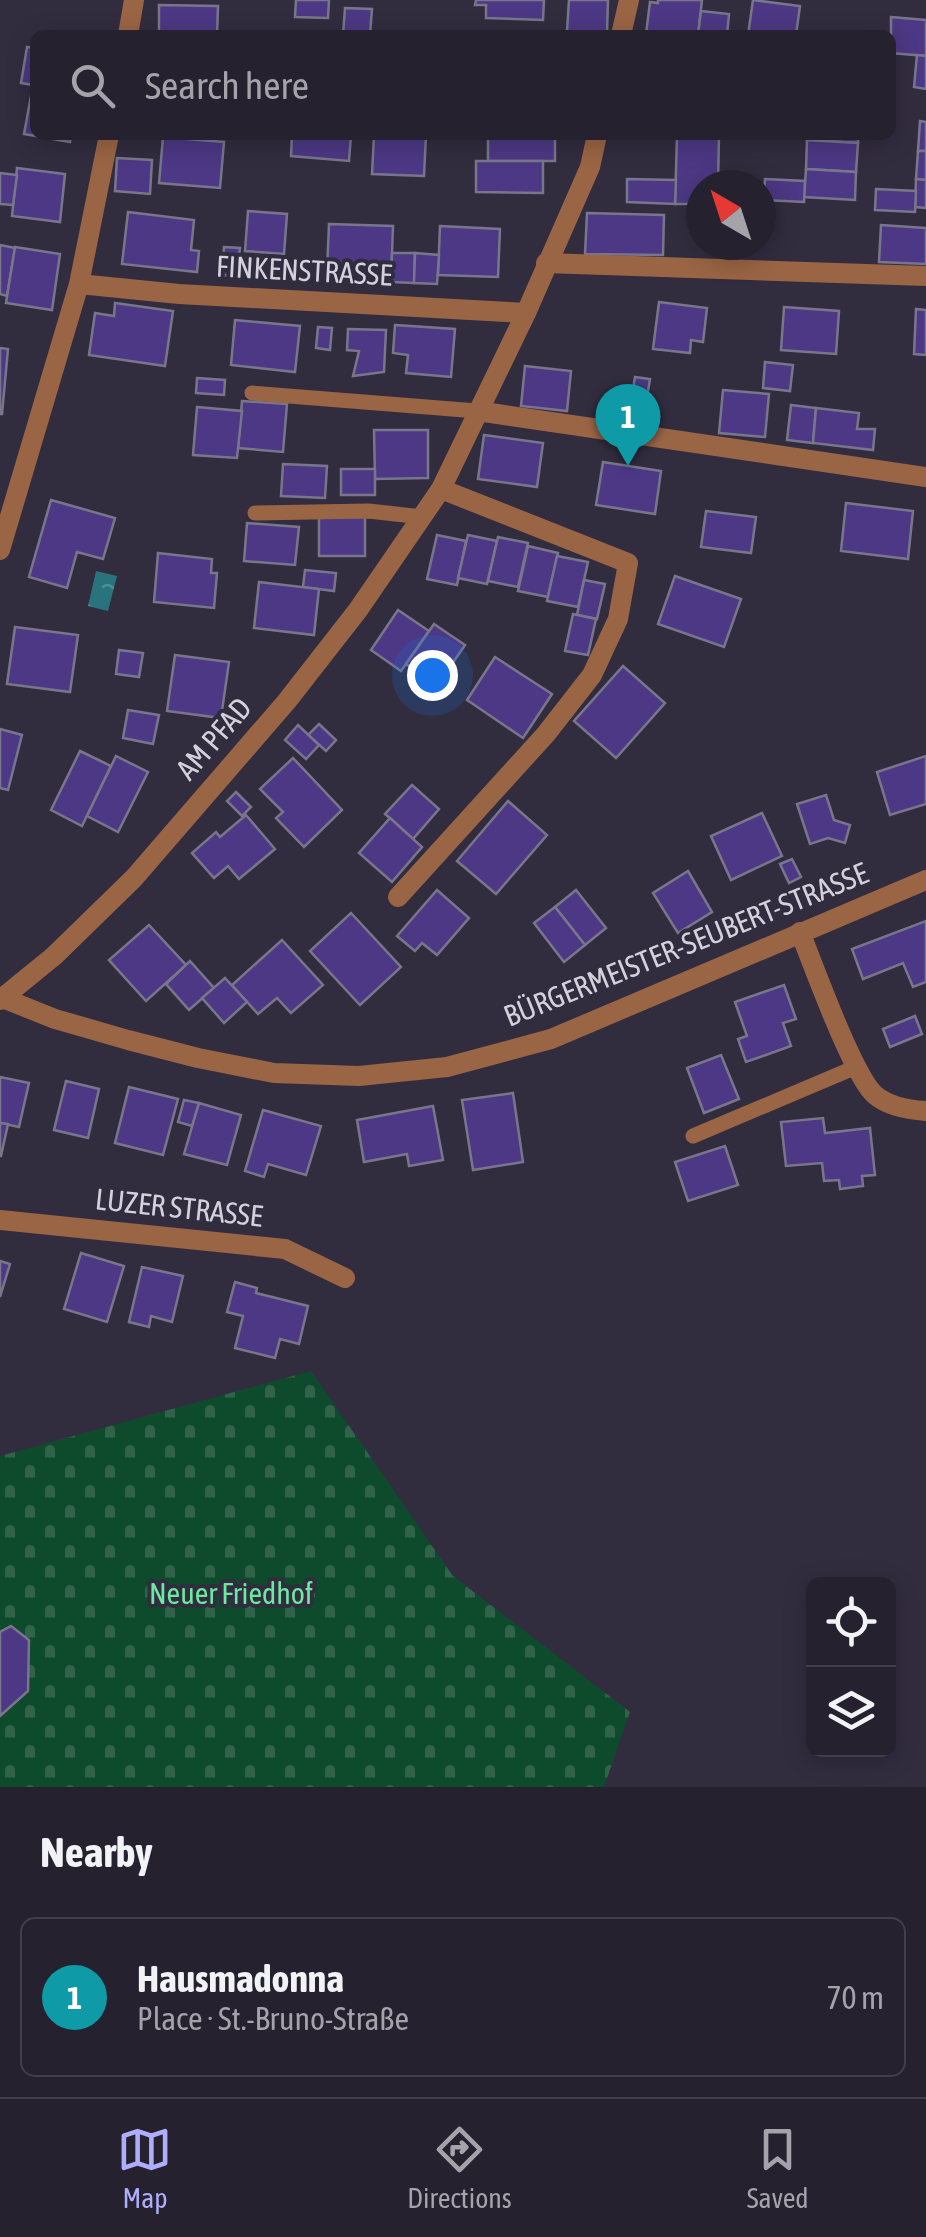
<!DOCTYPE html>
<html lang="en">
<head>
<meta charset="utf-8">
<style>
	:root { --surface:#26212f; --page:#2e2937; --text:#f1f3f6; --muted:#a4a3aa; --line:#423e4b; --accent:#aeaefb }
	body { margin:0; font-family:"Asap Condensed",sans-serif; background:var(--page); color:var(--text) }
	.controls { position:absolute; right:30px; bottom:30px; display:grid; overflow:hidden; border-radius:15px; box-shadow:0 5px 25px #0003 }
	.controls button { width:90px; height:90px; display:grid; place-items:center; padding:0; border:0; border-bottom:2px solid var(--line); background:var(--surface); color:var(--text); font:50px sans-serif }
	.compass { position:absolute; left:686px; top:170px; width:90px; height:90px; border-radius:50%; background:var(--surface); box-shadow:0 5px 25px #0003; rotate:321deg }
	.you { position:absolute; left:432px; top:675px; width:35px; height:35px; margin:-25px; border:8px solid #fff; border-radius:50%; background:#1a73e8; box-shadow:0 0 0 15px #1a73e833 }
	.badge { display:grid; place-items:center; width:65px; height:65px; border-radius:50%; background:var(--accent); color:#fff; font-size:32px; font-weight:700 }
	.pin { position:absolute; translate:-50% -82px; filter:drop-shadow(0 2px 5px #0008) }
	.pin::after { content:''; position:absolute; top:52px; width:35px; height:30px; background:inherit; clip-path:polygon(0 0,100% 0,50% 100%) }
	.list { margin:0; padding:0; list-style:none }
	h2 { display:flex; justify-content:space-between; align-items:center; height:130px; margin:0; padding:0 40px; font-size:42px }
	h2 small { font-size:32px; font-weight:400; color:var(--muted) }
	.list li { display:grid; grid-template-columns:65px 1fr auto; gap:30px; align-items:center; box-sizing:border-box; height:160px; margin:0 20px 20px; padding:0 20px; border:2px solid var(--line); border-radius:15px }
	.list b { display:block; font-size:38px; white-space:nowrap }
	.list p { margin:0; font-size:32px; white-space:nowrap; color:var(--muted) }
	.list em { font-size:32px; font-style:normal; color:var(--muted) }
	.icon { flex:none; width:55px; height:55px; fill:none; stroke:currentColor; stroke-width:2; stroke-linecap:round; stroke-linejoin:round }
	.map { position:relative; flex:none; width:926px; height:1787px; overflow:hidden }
	.search { position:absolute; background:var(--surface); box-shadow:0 5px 25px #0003; left:30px; right:30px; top:30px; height:110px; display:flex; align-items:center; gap:25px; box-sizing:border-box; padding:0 35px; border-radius:15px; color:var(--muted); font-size:38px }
	.sheet { height:310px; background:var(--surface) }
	nav { display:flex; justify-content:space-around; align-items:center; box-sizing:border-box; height:140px; border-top:2px solid var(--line); background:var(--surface); font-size:28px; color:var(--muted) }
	nav a { display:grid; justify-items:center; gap:5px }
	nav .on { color:var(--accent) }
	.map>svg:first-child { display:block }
	.cemetery { fill:url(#cemetery-stones) }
	.water { fill:url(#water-ripples) }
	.building { fill:#4c3884; stroke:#79768c; stroke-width:2.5 }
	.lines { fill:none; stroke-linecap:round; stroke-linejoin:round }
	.service { stroke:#9a6545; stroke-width:15 }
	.minor { stroke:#9a6545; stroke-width:20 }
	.labels { text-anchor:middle; stroke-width:8; stroke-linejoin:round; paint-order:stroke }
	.street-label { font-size:30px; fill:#d4d1dd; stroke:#322c3f }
	.park-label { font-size:30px; fill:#6be9a1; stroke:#322c3f }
</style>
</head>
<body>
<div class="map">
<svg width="926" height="1787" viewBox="0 0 926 1787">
	<defs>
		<pattern id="cemetery-stones" width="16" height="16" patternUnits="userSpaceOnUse" patternTransform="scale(2.5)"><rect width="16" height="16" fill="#0e4a2c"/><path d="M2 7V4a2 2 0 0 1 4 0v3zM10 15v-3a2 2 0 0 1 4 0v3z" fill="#30634a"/></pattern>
		<pattern id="water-ripples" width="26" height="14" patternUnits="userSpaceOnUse" patternTransform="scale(2.5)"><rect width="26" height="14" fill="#29747c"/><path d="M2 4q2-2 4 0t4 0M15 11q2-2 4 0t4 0" fill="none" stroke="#518d94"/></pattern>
	</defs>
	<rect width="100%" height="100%" fill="#322c3f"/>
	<!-- cemetery -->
	<path class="cemetery" d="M 311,1371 L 453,1576 L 630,1712 L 604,1787 L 0,1787 L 0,1456 Z"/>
	<!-- water -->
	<path class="water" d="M 96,571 L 117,576 L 108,611 L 88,606 Z"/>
	<!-- building -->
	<g class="building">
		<path d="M 296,0 L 329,0 L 328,18 L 295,17 Z"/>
		<path d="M 476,0 L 544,0 L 543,20 L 486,18 L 486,5 L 475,5 Z"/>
		<path d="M 569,0 L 608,0 L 607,33 L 567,31 Z"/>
		<path d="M 658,0 L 702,0 L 698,35 L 646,34 L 650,2 L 658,3 Z"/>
		<path d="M 753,0 L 800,6 L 796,35 L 748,35 Z"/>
		<path d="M 159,5 L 218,6 L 217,35 L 159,35 Z"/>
		<path d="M 345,8 L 372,9 L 370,35 L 343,35 Z"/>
		<path d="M 701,11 L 729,14 L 727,35 L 698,35 Z"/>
		<path d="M 891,17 L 926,20 L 926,56 L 891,53 Z"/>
		<path d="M 27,47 L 35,48 L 35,135 L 71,135 L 70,142 L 24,134 L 33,85 L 21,83 Z"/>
		<path d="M 917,55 L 926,56 L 926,89 L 914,87 Z"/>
		<path d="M 920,121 L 926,122 L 926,151 L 918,151 Z"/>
		<path d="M 292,135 L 351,135 L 349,161 L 291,156 Z"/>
		<path d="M 374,135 L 426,135 L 424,176 L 372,174 Z"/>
		<rect x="488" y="135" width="67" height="26"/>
		<path d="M 677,135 L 719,135 L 718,185 L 701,185 L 701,204 L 675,204 Z"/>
		<path d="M 808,135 L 858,135 L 858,143 L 807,140 Z"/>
		<path d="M 163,137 L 224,142 L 220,188 L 159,183 Z"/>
		<path d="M 807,140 L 858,143 L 856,172 L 806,169 Z"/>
		<path d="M 918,151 L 926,151 L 926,180 L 916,179 Z"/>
		<path d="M 117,158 L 152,160 L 150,194 L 115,191 Z"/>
		<path d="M 476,161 L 543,161 L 543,193 L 476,192 Z"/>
		<path d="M 17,168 L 65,174 L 60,222 L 12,216 Z"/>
		<path d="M 806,169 L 856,172 L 855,200 L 804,197 Z"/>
		<path d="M 0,173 L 17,175 L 13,205 L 0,204 Z"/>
		<path d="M 627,179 L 676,180 L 675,204 L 627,202 Z"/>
		<path d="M 765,179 L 805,181 L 804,202 L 764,200 Z"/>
		<path d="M 916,179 L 926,180 L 926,208 L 915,207 Z"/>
		<path d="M 876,189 L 916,191 L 915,212 L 875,210 Z"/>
		<path d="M 248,211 L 287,214 L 284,254 L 245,251 Z"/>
		<path d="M 128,212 L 194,220 L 191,250 L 199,251 L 197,272 L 122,264 Z"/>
		<path d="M 587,213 L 664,215 L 663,255 L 585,254 Z"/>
		<path d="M 329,224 L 393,226 L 391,282 L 368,281 L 368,272 L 327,271 Z"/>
		<path d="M 881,225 L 926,228 L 926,264 L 879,262 Z"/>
		<path d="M 440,226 L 500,229 L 498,277 L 438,275 Z"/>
		<path d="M 0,245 L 15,248 L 7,296 L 0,294 Z"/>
		<path d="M 15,247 L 60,254 L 52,310 L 6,303 Z"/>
		<path d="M 224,247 L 240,248 L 237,276 L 222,275 Z"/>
		<path d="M 392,253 L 415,253 L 414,283 L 391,282 Z"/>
		<path d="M 415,253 L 439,255 L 437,284 L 414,283 Z"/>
		<path d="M 659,302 L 707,308 L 703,342 L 691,340 L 690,353 L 653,349 Z"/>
		<path d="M 115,303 L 173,311 L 165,366 L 89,355 L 95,313 L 114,316 Z"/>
		<path d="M 784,307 L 839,311 L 836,354 L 781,350 Z"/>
		<path d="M 916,309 L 926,310 L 926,355 L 914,354 Z"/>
		<path d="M 235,320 L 300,326 L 295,372 L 231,365 Z"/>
		<path d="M 395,325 L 455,329 L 451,377 L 406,373 L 408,355 L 393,353 Z"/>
		<path d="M 318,327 L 332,328 L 330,350 L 316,348 Z"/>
		<path d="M 348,329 L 386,330 L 384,372 L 353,376 L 359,351 L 347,350 Z"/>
		<path d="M 0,348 L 8,349 L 2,414 L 0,414 Z"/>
		<path d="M 765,362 L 793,365 L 790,391 L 763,388 Z"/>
		<path d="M 525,366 L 571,371 L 567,411 L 521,406 Z"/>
		<path d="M 635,377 L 650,379 L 645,409 L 630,406 Z"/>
		<path d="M 197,378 L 225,380 L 224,395 L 196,393 Z"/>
		<path d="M 723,390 L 769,394 L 765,437 L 719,433 Z"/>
		<path d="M 242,401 L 287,404 L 283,452 L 238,448 Z"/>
		<path d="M 791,405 L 816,408 L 813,443 L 787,440 Z"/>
		<path d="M 197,407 L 242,411 L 237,458 L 193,455 Z"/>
		<path d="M 816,408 L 859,413 L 857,429 L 875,429 L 873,450 L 813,443 Z"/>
		<path d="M 374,430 L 428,430 L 428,478 L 375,479 Z"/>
		<path d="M 484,435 L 543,443 L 537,487 L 478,479 Z"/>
		<path d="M 603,462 L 661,471 L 655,514 L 596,505 Z"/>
		<path d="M 283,464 L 327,466 L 325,498 L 281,496 Z"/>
		<rect x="341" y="469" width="34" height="26"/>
		<path d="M 51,500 L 115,518 L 103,559 L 77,552 L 67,588 L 29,577 Z"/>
		<path d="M 846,503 L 913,511 L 908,559 L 841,551 Z"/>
		<path d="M 706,511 L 756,517 L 751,553 L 701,547 Z"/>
		<rect x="319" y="516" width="46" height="40"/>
		<path d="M 247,523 L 299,527 L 295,565 L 244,561 Z"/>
		<path d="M 437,535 L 466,541 L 457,585 L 427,579 Z"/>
		<path d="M 468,535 L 497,541 L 487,584 L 458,578 Z"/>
		<path d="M 498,537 L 528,543 L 518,587 L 488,581 Z"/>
		<path d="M 528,546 L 558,553 L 548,597 L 518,591 Z"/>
		<path d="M 158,553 L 212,559 L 211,573 L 217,573 L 214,608 L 154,602 Z"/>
		<path d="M 557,556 L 588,562 L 578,607 L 547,601 Z"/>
		<path d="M 305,570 L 336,573 L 334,591 L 303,587 Z"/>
		<path d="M 675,576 L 741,599 L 724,647 L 658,624 Z"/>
		<path d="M 584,580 L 605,584 L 597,619 L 577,615 Z"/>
		<path d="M 259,582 L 319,589 L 314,635 L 254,628 Z"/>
		<path d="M 398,610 L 429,631 L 401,671 L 371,650 Z"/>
		<path d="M 573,614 L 596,619 L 588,655 L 565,651 Z"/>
		<path d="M 434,624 L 465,645 L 437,686 L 406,664 Z"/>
		<path d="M 15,627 L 78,635 L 70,692 L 7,684 Z"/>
		<path d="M 119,650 L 143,653 L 139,677 L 116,674 Z"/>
		<path d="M 175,655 L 229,662 L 221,718 L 167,711 Z"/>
		<path d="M 495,657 L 552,694 L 523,738 L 467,700 Z"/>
		<path d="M 623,666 L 665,703 L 616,758 L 574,721 Z"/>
		<path d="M 128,710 L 159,715 L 153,744 L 123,738 Z"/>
		<path d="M 319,724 L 336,740 L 326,751 L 308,735 Z"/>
		<path d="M 298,725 L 319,745 L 306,759 L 285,740 Z"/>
		<path d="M 0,729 L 22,735 L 8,790 L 0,788 Z"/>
		<path d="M 80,751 L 111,766 L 82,826 L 51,810 Z"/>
		<path d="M 116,756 L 148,772 L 118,832 L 87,816 Z"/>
		<path d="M 926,756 L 926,804 L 890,815 L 877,772 Z"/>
		<path d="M 293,758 L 342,810 L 304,847 L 276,818 L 283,812 L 260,789 Z"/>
		<path d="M 412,785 L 439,809 L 413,839 L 385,814 Z"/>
		<path d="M 236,792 L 251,807 L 242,816 L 227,801 Z"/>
		<path d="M 826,795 L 834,820 L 850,825 L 845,843 L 828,838 L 810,844 L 797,804 Z"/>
		<path d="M 508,801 L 547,835 L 496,894 L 457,861 Z"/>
		<path d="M 762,813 L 782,856 L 731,880 L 711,836 Z"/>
		<path d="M 246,815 L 275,849 L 239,879 L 228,866 L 214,878 L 192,853 L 216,832 L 220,837 Z"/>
		<path d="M 390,818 L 422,847 L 392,882 L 359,853 Z"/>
		<path d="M 792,859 L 801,877 L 789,883 L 780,864 Z"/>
		<path d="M 688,871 L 712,912 L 678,933 L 653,893 Z"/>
		<path d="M 437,890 L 469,918 L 437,955 L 422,943 L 415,951 L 397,936 Z"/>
		<path d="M 576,890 L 606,928 L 585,945 L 555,907 Z"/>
		<path d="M 555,907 L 585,945 L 564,962 L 534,923 Z"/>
		<path d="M 351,913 L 401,967 L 360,1005 L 310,951 Z"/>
		<path d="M 926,921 L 926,982 L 913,987 L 903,963 L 863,979 L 852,949 Z"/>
		<path d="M 149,925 L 186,965 L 146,1001 L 109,960 Z"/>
		<path d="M 282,940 L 323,985 L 291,1013 L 277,998 L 258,1014 L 232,985 Z"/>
		<path d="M 190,961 L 214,988 L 189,1010 L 166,984 Z"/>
		<path d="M 225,978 L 247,1002 L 224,1023 L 202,998 Z"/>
		<path d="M 784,985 L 796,1019 L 783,1023 L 791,1046 L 746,1062 L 738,1039 L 747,1036 L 735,1002 Z"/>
		<path d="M 915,1016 L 922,1034 L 890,1047 L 883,1029 Z"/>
		<path d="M 721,1055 L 739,1099 L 704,1113 L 687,1068 Z"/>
		<path d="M 0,1077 L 29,1083 L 19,1127 L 0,1123 Z"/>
		<path d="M 66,1081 L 99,1089 L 88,1138 L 54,1130 Z"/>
		<path d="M 129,1087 L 178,1099 L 163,1155 L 115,1143 Z"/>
		<path d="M 513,1093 L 523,1162 L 473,1170 L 462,1100 Z"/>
		<path d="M 184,1100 L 199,1103 L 192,1126 L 178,1122 Z"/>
		<path d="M 199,1103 L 241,1115 L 227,1165 L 184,1154 Z"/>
		<path d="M 433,1106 L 443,1160 L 409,1166 L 407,1154 L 364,1162 L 357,1120 Z"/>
		<path d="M 263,1110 L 321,1126 L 306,1175 L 268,1164 L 264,1177 L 245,1171 Z"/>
		<path d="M 823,1118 L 825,1133 L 870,1128 L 875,1175 L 862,1176 L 863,1186 L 840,1189 L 839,1180 L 824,1181 L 822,1163 L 786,1166 L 781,1122 Z"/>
		<path d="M 0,1123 L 8,1124 L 1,1156 L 0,1156 Z"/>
		<path d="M 725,1146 L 738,1185 L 688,1201 L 675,1162 Z"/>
		<path d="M 81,1253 L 124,1266 L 107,1322 L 64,1309 Z"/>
		<path d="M 0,1261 L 10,1264 L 0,1297 Z"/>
		<path d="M 142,1267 L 183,1276 L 172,1322 L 151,1316 L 149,1327 L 129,1322 Z"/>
		<path d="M 235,1282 L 257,1288 L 256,1293 L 308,1306 L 299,1344 L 280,1339 L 275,1358 L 235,1348 L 243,1316 L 227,1312 Z"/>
		<path d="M 11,1626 L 29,1640 L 28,1691 L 0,1716 L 0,1632 Z"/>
	</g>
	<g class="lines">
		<!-- service -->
		<g class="service">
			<path d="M 252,393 L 477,411"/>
			<path d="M 255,513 L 369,511 L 422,517"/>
			<path d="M 693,1136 L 856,1067"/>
		</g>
		<!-- minor -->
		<g class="minor">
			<path d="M 128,35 L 134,0"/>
			<path d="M 621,35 L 629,0"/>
			<path d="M 546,263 L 926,276"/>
			<path d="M 79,284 L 179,294 L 526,313"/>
			<path d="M 477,411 L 926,477"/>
			<path d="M 0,550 L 79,284 L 109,135"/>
			<path d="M 398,897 L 546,734 L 592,675 L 618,619 L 628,563 L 441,489"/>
			<path d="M 800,932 C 813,964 853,1076 875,1095 C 888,1106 910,1110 926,1111"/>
			<path d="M 0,997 L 55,1019 L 128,1040 L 198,1058 L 274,1073 L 359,1076 L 447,1067 L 551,1039 L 926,880"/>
			<path d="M 0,1000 L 54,956 L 134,878 L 287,701 L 358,610 L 441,489 L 526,313 L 590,167 L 597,135"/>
			<path d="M 0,1220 L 285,1249 L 345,1278"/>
		</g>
	</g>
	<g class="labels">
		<!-- street labels -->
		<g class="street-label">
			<text transform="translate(304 271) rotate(3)" y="10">FINKENSTRASSE</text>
			<text transform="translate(214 739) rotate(-49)" y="10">AM PFAD</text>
			<text transform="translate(686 945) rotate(-22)" y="10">BÜRGERMEISTER-SEUBERT-STRASSE</text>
			<text transform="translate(179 1208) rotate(6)" y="10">LUZER STRASSE</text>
		</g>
		<!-- park labels -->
		<g class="park-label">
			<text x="231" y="1604">Neuer Friedhof</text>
		</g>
	</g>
</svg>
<div class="controls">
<button><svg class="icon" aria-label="locate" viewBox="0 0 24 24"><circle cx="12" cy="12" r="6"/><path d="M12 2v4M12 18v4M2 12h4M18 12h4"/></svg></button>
<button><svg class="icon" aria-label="layers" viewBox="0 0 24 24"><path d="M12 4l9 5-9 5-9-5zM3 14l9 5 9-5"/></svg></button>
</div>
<svg class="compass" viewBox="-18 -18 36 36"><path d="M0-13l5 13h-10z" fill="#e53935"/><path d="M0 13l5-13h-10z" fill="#a4a3aa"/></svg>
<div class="you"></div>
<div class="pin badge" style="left:628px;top:466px;background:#0f9aa8">1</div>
<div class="search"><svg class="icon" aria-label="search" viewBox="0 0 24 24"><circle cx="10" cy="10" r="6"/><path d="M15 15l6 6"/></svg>Search here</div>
</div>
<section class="sheet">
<h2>Nearby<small></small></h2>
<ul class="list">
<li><span class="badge" style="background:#0f9aa8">1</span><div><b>Hausmadonna</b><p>Place · St.-Bruno-Straße</p></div><em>70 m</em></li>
</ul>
</section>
<nav>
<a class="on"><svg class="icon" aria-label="map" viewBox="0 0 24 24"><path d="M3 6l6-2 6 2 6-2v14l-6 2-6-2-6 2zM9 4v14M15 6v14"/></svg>Map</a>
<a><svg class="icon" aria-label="directions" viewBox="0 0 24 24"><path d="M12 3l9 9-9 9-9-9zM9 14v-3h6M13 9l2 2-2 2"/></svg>Directions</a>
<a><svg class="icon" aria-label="saved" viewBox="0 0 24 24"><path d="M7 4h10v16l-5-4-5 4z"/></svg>Saved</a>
</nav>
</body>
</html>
